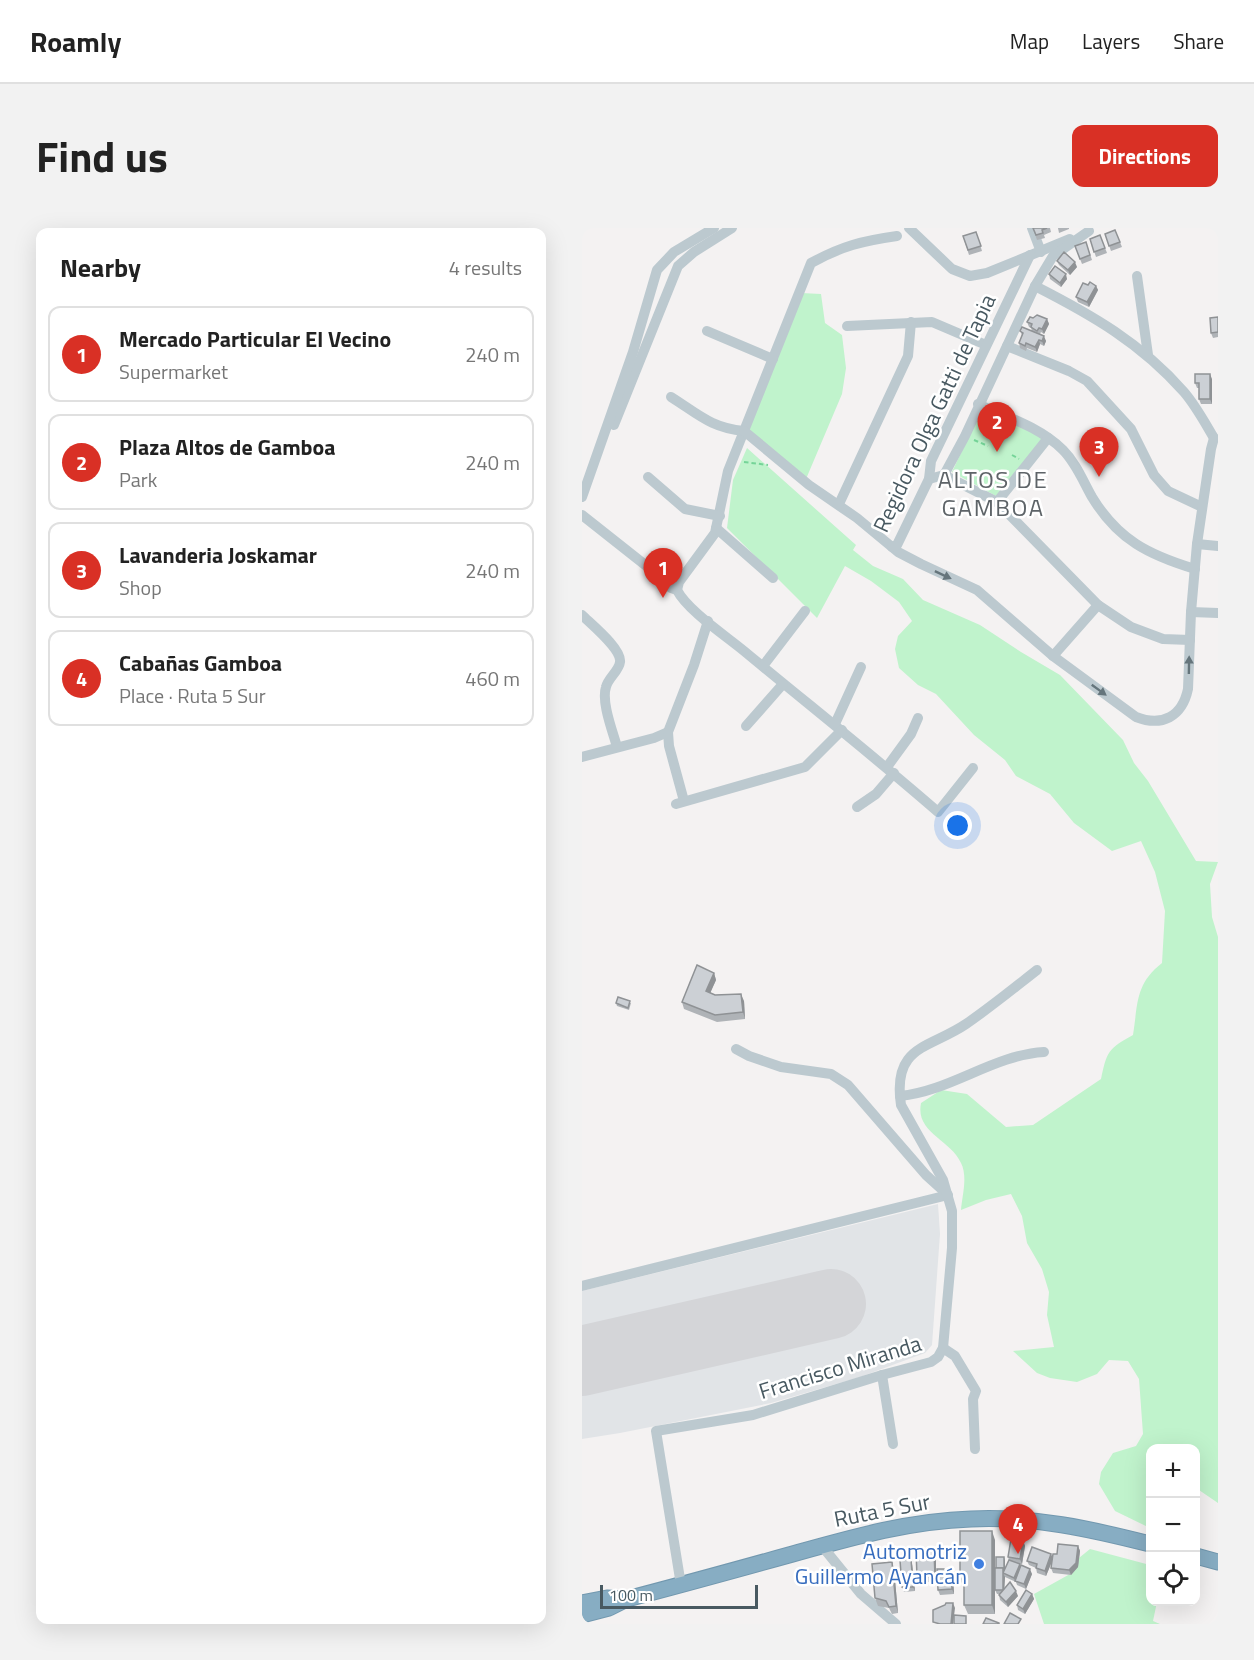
<!DOCTYPE html>
<html lang="en">
<head>
<meta charset="utf-8">
<style>
	:root { --surface:#fff; --page:#f2f2f2; --text:#222; --muted:#767676; --line:#e0e0e0; --accent:#d93025 }
	body { margin:0; font-family:"Titillium Web",sans-serif; background:var(--page); color:var(--text) }
	.controls { position:absolute; right:18px; bottom:18px; display:grid; overflow:hidden; border-radius:12px; box-shadow:0 6px 24px #0002 }
	.controls button { width:54px; height:54px; display:grid; place-items:center; padding:0; border:0; border-bottom:2px solid var(--line); background:var(--surface); color:var(--text); font:30px sans-serif }
	.scale { position:absolute; left:18px; bottom:15px; width:158px; box-sizing:border-box; padding-left:6px; border:3px solid #485961; border-top:0; font-size:16px; line-height:21px; white-space:nowrap; color:#485961; -webkit-text-stroke:4px #fff; paint-order:stroke }
	.you { position:absolute; left:376px; top:598px; width:21px; height:21px; margin:-15px; border:4px solid #fff; border-radius:50%; background:#1a73e8; box-shadow:0 0 0 9px #1a73e833 }
	.badge { display:grid; place-items:center; width:39px; height:39px; border-radius:50%; background:var(--accent); color:#fff; font-size:20px; font-weight:700 }
	.pin { position:absolute; translate:-50% -50px; filter:drop-shadow(0 2px 3px #0008) }
	.pin::after { content:''; position:absolute; top:32px; width:21px; height:18px; background:inherit; clip-path:polygon(0 0,100% 0,50% 100%) }
	.list { margin:0; padding:0; list-style:none }
	h2 { display:flex; justify-content:space-between; align-items:center; height:78px; margin:0; padding:0 24px; font-size:26px }
	h2 small { font-size:20px; font-weight:400; color:var(--muted) }
	.list li { display:grid; grid-template-columns:39px 1fr auto; gap:18px; align-items:center; box-sizing:border-box; height:96px; margin:0 12px 12px; padding:0 12px; border:2px solid var(--line); border-radius:12px }
	.list b { display:block; font-size:22px; white-space:nowrap }
	.list p { margin:0; font-size:20px; white-space:nowrap; color:var(--muted) }
	.list em { font-size:20px; font-style:normal; color:var(--muted) }
	.icon { flex:none; width:33px; height:33px; fill:none; stroke:currentColor; stroke-width:2; stroke-linecap:round; stroke-linejoin:round }
	.map { position:relative; flex:none; width:636px; height:1396px; overflow:hidden; border-radius:12px }
	header { display:flex; align-items:center; gap:36px; box-sizing:border-box; height:84px; padding:0 30px; background:var(--surface); border-bottom:2px solid var(--line) }
	header strong { font-size:28px }
	nav { display:flex; gap:33px; margin-inline-start:auto; font-size:21px }
	.intro { display:flex; align-items:center; justify-content:space-between; box-sizing:border-box; height:144px; padding:0 36px }
	h1 { margin:0; font-size:42px }
	.button { padding:15px 27px; border-radius:12px; background:var(--accent); color:#fff; font-size:21px; font-weight:700 }
	main { display:flex; gap:36px; padding:0 36px }
	aside { flex:1; background:var(--surface); border-radius:12px; box-shadow:0 6px 24px #0002 }
	.map>svg:first-child { display:block }
	.airport { fill:#e1e4e7 }
	.green { fill:#c0f3cc }
	.lines { fill:none; stroke-linecap:round; stroke-linejoin:round }
	.runway { stroke:#d4d5d8; stroke-width:70 }
	.highway-casing { stroke:#7298af; stroke-width:17 }
	.path { stroke:#75d498; stroke-width:2; stroke-dasharray:4.5 3; stroke-linecap:butt }
	.minor { stroke:#bcc9cf; stroke-width:10 }
	.highway { stroke:#87adc3; stroke-width:15 }
	.wall { fill:#afb3b7 }
	.shaded-wall { fill:#8f9295 }
	.building { fill:#ccd0d5; stroke:#8f9295; stroke-width:1.5 }
	.oneway { fill:#65757c }
	.shop-dot { fill:#3f7fe0; stroke:#fff; stroke-width:2 }
	.labels { text-anchor:middle; stroke-width:5; stroke-linejoin:round; paint-order:stroke }
	.street-label { font-size:22px; fill:#485961; stroke:#fff }
	.shop-label { font-size:22px; fill:#366cbe; stroke:#fff; text-anchor:end }
	.neighbourhood-label { font-size:24px; letter-spacing:1.5px; fill:#5e6468; stroke:#fff }
</style>
</head>
<body>
<header>
<strong>Roamly</strong>
<nav><a>Map</a><a>Layers</a><a>Share</a></nav>
</header>
<div class="intro"><h1>Find us</h1><a class="button">Directions</a></div>
<main>
<aside>
<h2>Nearby<small>4 results</small></h2>
<ul class="list">
<li><span class="badge">1</span><div><b>Mercado Particular El Vecino</b><p>Supermarket</p></div><em>240 m</em></li>
<li><span class="badge">2</span><div><b>Plaza Altos de Gamboa</b><p>Park</p></div><em>240 m</em></li>
<li><span class="badge">3</span><div><b>Lavanderia Joskamar</b><p>Shop</p></div><em>240 m</em></li>
<li><span class="badge">4</span><div><b>Cabañas Gamboa</b><p>Place · Ruta 5 Sur</p></div><em>460 m</em></li>
</ul>
</aside>
<div class="map">
<svg width="636" height="1396" viewBox="0 0 636 1396">
	<rect width="100%" height="100%" fill="#f4f2f2"/>
	<!-- airport -->
	<path class="airport" d="M 356,976 L 358,1006 L 350,1117 L 343,1125 L 278,1149 L 189,1175 L 38,1205 L 0,1211 L 0,1063 Z"/>
	<!-- green -->
	<g class="green">
		<path d="M 219,65 L 239,66 L 243,95 L 260,107 L 264,140 L 260,166 L 224,251 L 165,202 Z"/>
		<path d="M 399,182 L 442,200 L 461,211 L 414,268 L 370,244 Z"/>
		<path d="M 165,220 L 274,317 L 271,322 L 291,338 L 321,351 L 341,372 L 398,397 L 439,424 L 478,447 L 541,512 L 552,535 L 566,553 L 614,633 L 636,634 L 628,656 L 630,689 L 636,709 L 636,1275 L 614,1260 L 614,1220 L 568,1220 L 568,1300 L 533,1283 L 517,1256 L 519,1244 L 531,1225 L 554,1218 L 561,1206 L 557,1151 L 546,1133 L 527,1132 L 515,1146 L 495,1154 L 468,1150 L 455,1145 L 431,1123 L 472,1119 L 465,1087 L 467,1064 L 460,1041 L 445,1015 L 440,988 L 429,966 L 404,972 L 379,982 C 380,968 386,949 379,935 C 368,911 333,905 339,875 L 359,862 L 385,866 L 424,899 L 451,897 L 519,851 C 525,823 526,821 551,807 C 556,776 553,756 580,735 L 583,683 L 573,644 L 559,613 L 530,623 L 492,595 L 468,566 L 434,548 L 423,532 L 392,507 L 354,466 L 336,457 L 317,440 L 313,421 L 316,408 L 330,393 L 317,374 L 289,353 L 263,338 L 235,390 L 145,300 L 151,252 Z"/>
		<path d="M 508,1321 L 568,1337 L 568,1374 L 575,1374 L 571,1393 L 578,1396 L 462,1396 L 452,1366 L 488,1346 L 492,1334 Z"/>
	</g>
	<g class="lines">
		<!-- runway -->
		<path class="runway" d="M 0,1133 L 249,1076"/>
		<!-- highway casing -->
		<g class="highway-casing">
			<g id="highway">
				<path d="M 614,1328 L 636,1334"/>
				<path d="M 0,1375 L 25,1370 L 44,1371"/>
				<path d="M 0,1387 L 27,1380 L 45,1371 C 99,1357 153,1342 207,1327 C 268,1310 326,1293 389,1291 C 451,1288 509,1301 568,1316"/>
			</g>
		</g>
		<!-- path -->
		<g class="path">
			<path d="M 392,212 L 406,218"/>
			<path d="M 430,227 L 437,231"/>
			<path d="M 162,234 L 186,237"/>
		</g>
		<!-- minor -->
		<g class="minor">
			<path d="M 327,0 L 370,41 L 388,48 L 405,45 L 488,11"/>
			<path d="M 450,0 L 459,24"/>
			<path d="M 315,8 C 280,13 260,18 229,35 L 146,243 L 133,305 L 97,354 L 95,362 C 105,382 144,408 162,423 C 227,477 293,529 356,584 L 391,540"/>
			<path d="M 555,48 L 566,127"/>
			<path d="M 453,58 C 510,87 559,115 602,164 C 614,178 623,195 632,210"/>
			<path d="M 265,98 L 350,94 L 404,117"/>
			<path d="M 125,103 L 191,131"/>
			<path d="M 425,118 L 487,143 L 505,153 L 549,201 L 572,247 L 586,263 L 620,279"/>
			<path d="M 89,169 C 116,186 129,200 162,203"/>
			<path d="M 396,176 C 425,189 458,199 481,222 C 494,235 501,253 510,269 C 536,312 567,327 613,341"/>
			<path d="M 32,197 L 96,38 L 112,24 L 150,0"/>
			<path d="M 162,203 L 227,257 L 275,290 L 316,324 L 339,336 L 395,362 L 471,428 L 554,489 C 580,499 600,489 606,461 L 609,384 L 615,316 L 629,221 L 632,210"/>
			<path d="M 362,247 L 383,208 L 453,58 L 471,28 L 507,3"/>
			<path d="M 66,249 L 103,281 L 138,288"/>
			<path d="M 347,251 L 362,247 L 415,274 L 516,377 L 549,399 L 581,411 L 608,412"/>
			<path d="M 0,269 L 51,124 L 75,42 L 92,24 L 132,0"/>
			<path d="M 415,274 L 466,210"/>
			<path d="M 257,276 L 326,128 L 329,94"/>
			<path d="M 0,287 L 67,340 L 89,360 L 95,362"/>
			<path d="M 134,300 L 191,350"/>
			<path d="M 615,316 L 636,318"/>
			<path d="M 310,319 L 315,317 L 347,251 L 349,233 L 448,27"/>
			<path d="M 609,384 L 636,385"/>
			<path d="M 0,387 C 9,396 40,421 38,434 C 37,443 26,450 24,459 C 19,474 31,504 35,519"/>
			<path d="M 471,428 L 516,377"/>
			<path d="M 181,438 L 223,383"/>
			<path d="M 253,496 L 279,439"/>
			<path d="M 164,498 L 201,456"/>
			<path d="M 0,529 L 72,510 L 86,504"/>
			<path d="M 305,539 L 329,506 L 336,490"/>
			<path d="M 102,573 L 87,518 L 86,504 L 112,437 L 126,393"/>
			<path d="M 94,576 L 223,539 L 260,502"/>
			<path d="M 275,579 L 294,566 L 312,545"/>
			<path d="M 154,821 L 167,828 L 199,839 L 249,846 L 266,857 L 344,947 L 365,966"/>
			<path d="M 318,868 C 369,863 411,827 462,824"/>
			<path d="M 0,1058 L 366,967"/>
			<path d="M 361,1120 L 373,1128 L 394,1163 L 391,1171 L 393,1221"/>
			<path d="M 300,1147 L 311,1216"/>
			<path d="M 240,1318 L 279,1366 L 314,1396"/>
			<path d="M 99,1357 L 74,1203 L 171,1187 L 300,1147 L 349,1134 L 356,1129 L 361,1120 L 370,1020 L 370,983 L 361,952 L 319,877 C 310,817 347,821 384,796 C 409,779 432,760 455,742"/>
		</g>
		<!-- highway -->
		<use href="#highway" class="highway"/>
	</g>
	<!-- wall -->
	<g class="wall">
		<path d="M 451,0 L 468,0 L 469,4 L 462,7 L 463,10 L 455,12 Z"/>
		<path d="M 476,0 L 487,0 L 487,1 L 477,5 Z"/>
		<path d="M 533,2 L 540,19 L 529,23 L 523,6 Z"/>
		<path d="M 394,4 L 400,23 L 387,27 L 381,8 Z"/>
		<path d="M 518,7 L 525,25 L 514,29 L 508,11 Z"/>
		<path d="M 504,14 L 510,32 L 500,36 L 493,18 Z"/>
		<path d="M 475,33 L 495,39 L 488,47 L 477,37 Z"/>
		<path d="M 467,46 L 485,51 L 479,59 L 468,51 Z"/>
		<path d="M 506,57 L 514,58 L 516,62 L 507,79 L 496,74 L 494,69 Z"/>
		<path d="M 636,89 L 636,109 L 631,110 L 629,105 Z"/>
		<path d="M 451,90 L 465,91 L 467,96 L 462,106 L 459,104 L 458,106 L 464,113 L 462,118 L 458,116 L 455,124 L 445,120 L 444,123 L 438,120 L 437,115 L 440,107 L 438,103 L 450,103 L 449,100 L 447,99 L 445,94 Z"/>
		<path d="M 630,151 L 630,176 L 619,176 L 617,171 L 617,160 L 615,160 L 613,155 Z"/>
		<path d="M 132,745 L 134,752 L 128,765 L 133,767 L 162,773 L 163,791 L 135,794 L 102,781 L 100,774 Z"/>
		<path d="M 34,775 L 49,775 L 47,782 L 35,778 Z"/>
		<path d="M 413,1312 L 413,1340 L 423,1332 L 423,1342 L 427,1332 L 426,1329 L 441,1313 L 443,1318 L 440,1336 L 434,1335 L 438,1336 L 438,1339 L 450,1346 L 444,1361 L 435,1357 L 434,1354 L 423,1349 L 422,1361 L 436,1368 L 426,1379 L 418,1372 L 417,1367 L 417,1366 L 415,1366 L 413,1362 L 413,1386 L 386,1386 L 382,1377 L 382,1360 L 378,1351 Z"/>
		<path d="M 496,1318 L 498,1323 L 496,1339 L 489,1347 L 471,1345 L 469,1340 L 470,1333 L 464,1348 L 455,1345 L 454,1340 L 447,1337 L 445,1333 L 469,1326 L 470,1330 L 475,1326 Z"/>
		<path d="M 352,1322 L 354,1327 L 354,1354 L 336,1354 L 335,1349 Z"/>
		<path d="M 329,1331 L 330,1336 L 333,1363 L 322,1364 L 320,1359 Z"/>
		<path d="M 310,1334 L 312,1341 L 316,1385 L 310,1386 L 307,1380 L 296,1378 L 293,1370 Z"/>
		<path d="M 369,1341 L 371,1346 L 372,1366 L 358,1367 L 356,1362 Z"/>
		<path d="M 450,1366 L 452,1371 L 443,1386 L 436,1382 L 435,1377 Z"/>
	</g>
	<!-- shaded-wall -->
	<g class="shaded-wall">
		<path d="M 493,34 L 495,39 L 488,47 L 486,42 Z"/>
		<path d="M 484,46 L 485,51 L 479,59 L 478,55 Z"/>
		<path d="M 514,58 L 516,62 L 507,79 L 505,74 Z"/>
		<path d="M 465,91 L 467,96 L 462,106 L 460,101 Z"/>
		<path d="M 462,108 L 464,113 L 462,118 L 460,113 Z"/>
		<path d="M 457,112 L 458,116 L 455,124 L 453,119 Z"/>
		<path d="M 628,146 L 630,151 L 630,176 L 628,171 Z"/>
		<path d="M 132,745 L 134,752 L 126,770 L 124,763 Z"/>
		<path d="M 159,766 L 162,773 L 163,791 L 161,784 Z"/>
		<path d="M 410,1303 L 413,1312 L 413,1386 L 410,1377 Z"/>
		<path d="M 441,1313 L 443,1318 L 440,1336 L 438,1331 Z"/>
		<path d="M 496,1318 L 498,1323 L 496,1339 L 489,1347 L 487,1342 Z"/>
		<path d="M 352,1322 L 354,1327 L 354,1354 L 353,1349 Z"/>
		<path d="M 469,1326 L 471,1331 L 464,1348 L 463,1343 Z"/>
		<path d="M 422,1329 L 423,1332 L 423,1346 L 421,1345 L 423,1349 L 422,1367 L 421,1362 Z"/>
		<path d="M 329,1331 L 330,1336 L 333,1363 L 331,1359 Z"/>
		<path d="M 310,1334 L 312,1341 L 316,1385 L 314,1378 Z"/>
		<path d="M 438,1336 L 439,1341 L 433,1353 L 432,1350 Z"/>
		<path d="M 369,1341 L 371,1346 L 372,1366 L 370,1361 Z"/>
		<path d="M 448,1341 L 450,1346 L 444,1361 L 442,1356 Z"/>
		<path d="M 434,1363 L 436,1368 L 426,1379 L 424,1374 Z"/>
		<path d="M 450,1366 L 452,1371 L 443,1386 L 441,1381 Z"/>
		<path d="M 371,1375 L 373,1380 L 371,1396 L 369,1396 Z"/>
	</g>
	<!-- building -->
	<g class="building">
		<path d="M 451,0 L 465,0 L 460,2 L 461,5 L 454,7 Z"/>
		<path d="M 533,2 L 538,14 L 527,18 L 523,6 Z"/>
		<path d="M 394,4 L 399,18 L 386,22 L 381,8 Z"/>
		<path d="M 518,7 L 523,20 L 512,24 L 508,11 Z"/>
		<path d="M 504,14 L 508,27 L 498,31 L 493,18 Z"/>
		<path d="M 482,24 L 493,34 L 486,42 L 475,33 Z"/>
		<path d="M 473,38 L 484,46 L 478,55 L 467,46 Z"/>
		<path d="M 508,54 L 514,58 L 505,74 L 494,69 L 501,55 L 506,57 Z"/>
		<path d="M 455,87 L 465,91 L 460,101 L 457,100 L 455,103 L 449,99 L 450,96 L 445,94 L 448,89 L 451,90 Z"/>
		<path d="M 636,89 L 636,104 L 629,105 L 628,90 Z"/>
		<path d="M 440,99 L 462,108 L 460,113 L 457,112 L 453,119 L 444,115 L 443,118 L 437,115 L 441,105 L 438,103 Z"/>
		<path d="M 613,146 L 628,146 L 628,171 L 617,171 L 617,155 L 613,155 Z"/>
		<path d="M 115,737 L 132,745 L 124,763 L 133,767 L 159,766 L 161,784 L 133,787 L 100,774 Z"/>
		<path d="M 36,769 L 48,773 L 46,780 L 34,775 Z"/>
		<path d="M 378,1303 L 410,1303 L 410,1377 L 382,1377 L 382,1351 L 378,1351 Z"/>
		<path d="M 429,1311 L 441,1313 L 438,1331 L 426,1329 Z"/>
		<path d="M 476,1316 L 496,1318 L 494,1335 L 487,1342 L 469,1340 L 471,1326 L 475,1326 Z"/>
		<path d="M 450,1319 L 469,1326 L 463,1343 L 454,1340 L 455,1336 L 445,1333 Z"/>
		<path d="M 334,1322 L 352,1322 L 353,1349 L 335,1349 Z"/>
		<path d="M 414,1329 L 422,1329 L 422,1342 L 421,1340 L 414,1340 Z"/>
		<path d="M 329,1331 L 331,1359 L 320,1359 L 318,1332 Z"/>
		<path d="M 427,1332 L 438,1336 L 432,1350 L 421,1345 Z"/>
		<path d="M 310,1334 L 314,1378 L 307,1379 L 304,1373 L 293,1370 L 290,1336 Z"/>
		<path d="M 439,1337 L 448,1341 L 442,1356 L 433,1353 Z"/>
		<rect x="413" y="1340" width="8" height="22"/>
		<path d="M 355,1341 L 369,1341 L 370,1361 L 356,1362 Z"/>
		<path d="M 428,1354 L 434,1363 L 424,1374 L 417,1367 Z"/>
		<path d="M 444,1362 L 450,1366 L 441,1381 L 435,1377 Z"/>
		<path d="M 364,1375 L 371,1375 L 369,1396 L 358,1396 L 351,1394 L 351,1382 L 363,1377 Z"/>
		<path d="M 428,1385 L 439,1391 L 436,1396 L 422,1396 Z"/>
		<path d="M 372,1387 L 384,1388 L 384,1396 L 372,1396 Z"/>
		<path d="M 404,1390 L 417,1395 L 417,1396 L 401,1396 Z"/>
	</g>
	<!-- one-way arrows -->
	<defs><path id="oneway-solid" d="M-6-.8H1V-3.2L6.5 0L1 3.2V.8H-6Z" transform="scale(1.5)"/></defs>
	<g class="oneway">
		<use href="#oneway-solid" transform="translate(361 347) rotate(25)"/>
		<use href="#oneway-solid" transform="translate(607 437) rotate(-89)"/>
		<use href="#oneway-solid" transform="translate(517 462) rotate(36)"/>
	</g>
	<!-- markers -->
	<circle class="shop-dot" cx="397" cy="1336" r="6"/>
	<g class="labels">
		<!-- street labels -->
		<g class="street-label">
			<text transform="translate(352 185) rotate(-65)" y="8">Regidora Olga Gatti de Tapia</text>
			<text transform="translate(258 1139) rotate(-17)" y="8">Francisco Miranda</text>
			<text transform="translate(300 1282) rotate(-11)" y="8">Ruta 5 Sur</text>
		</g>
		<!-- shop labels -->
		<g class="shop-label">
			<text x="385" y="1331">Automotriz<tspan x="385" dy="25">Guillermo Ayancán</tspan></text>
		</g>
		<!-- neighbourhood labels -->
		<g class="neighbourhood-label">
			<text x="411" y="260">ALTOS DE<tspan x="411" dy="28">GAMBOA</tspan></text>
		</g>
	</g>
</svg>
<div class="controls">
<button>+</button>
<button>−</button>
<button><svg class="icon" aria-label="locate" viewBox="0 0 24 24"><circle cx="12" cy="12" r="6"/><path d="M12 2v4M12 18v4M2 12h4M18 12h4"/></svg></button>
</div>
<div class="scale">100 m</div>
<div class="you"></div>
<div class="pin badge" style="left:81px;top:370px">1</div>
<div class="pin badge" style="left:415px;top:224px">2</div>
<div class="pin badge" style="left:517px;top:249px">3</div>
<div class="pin badge" style="left:436px;top:1326px">4</div>
</div>
</main>
</body>
</html>
